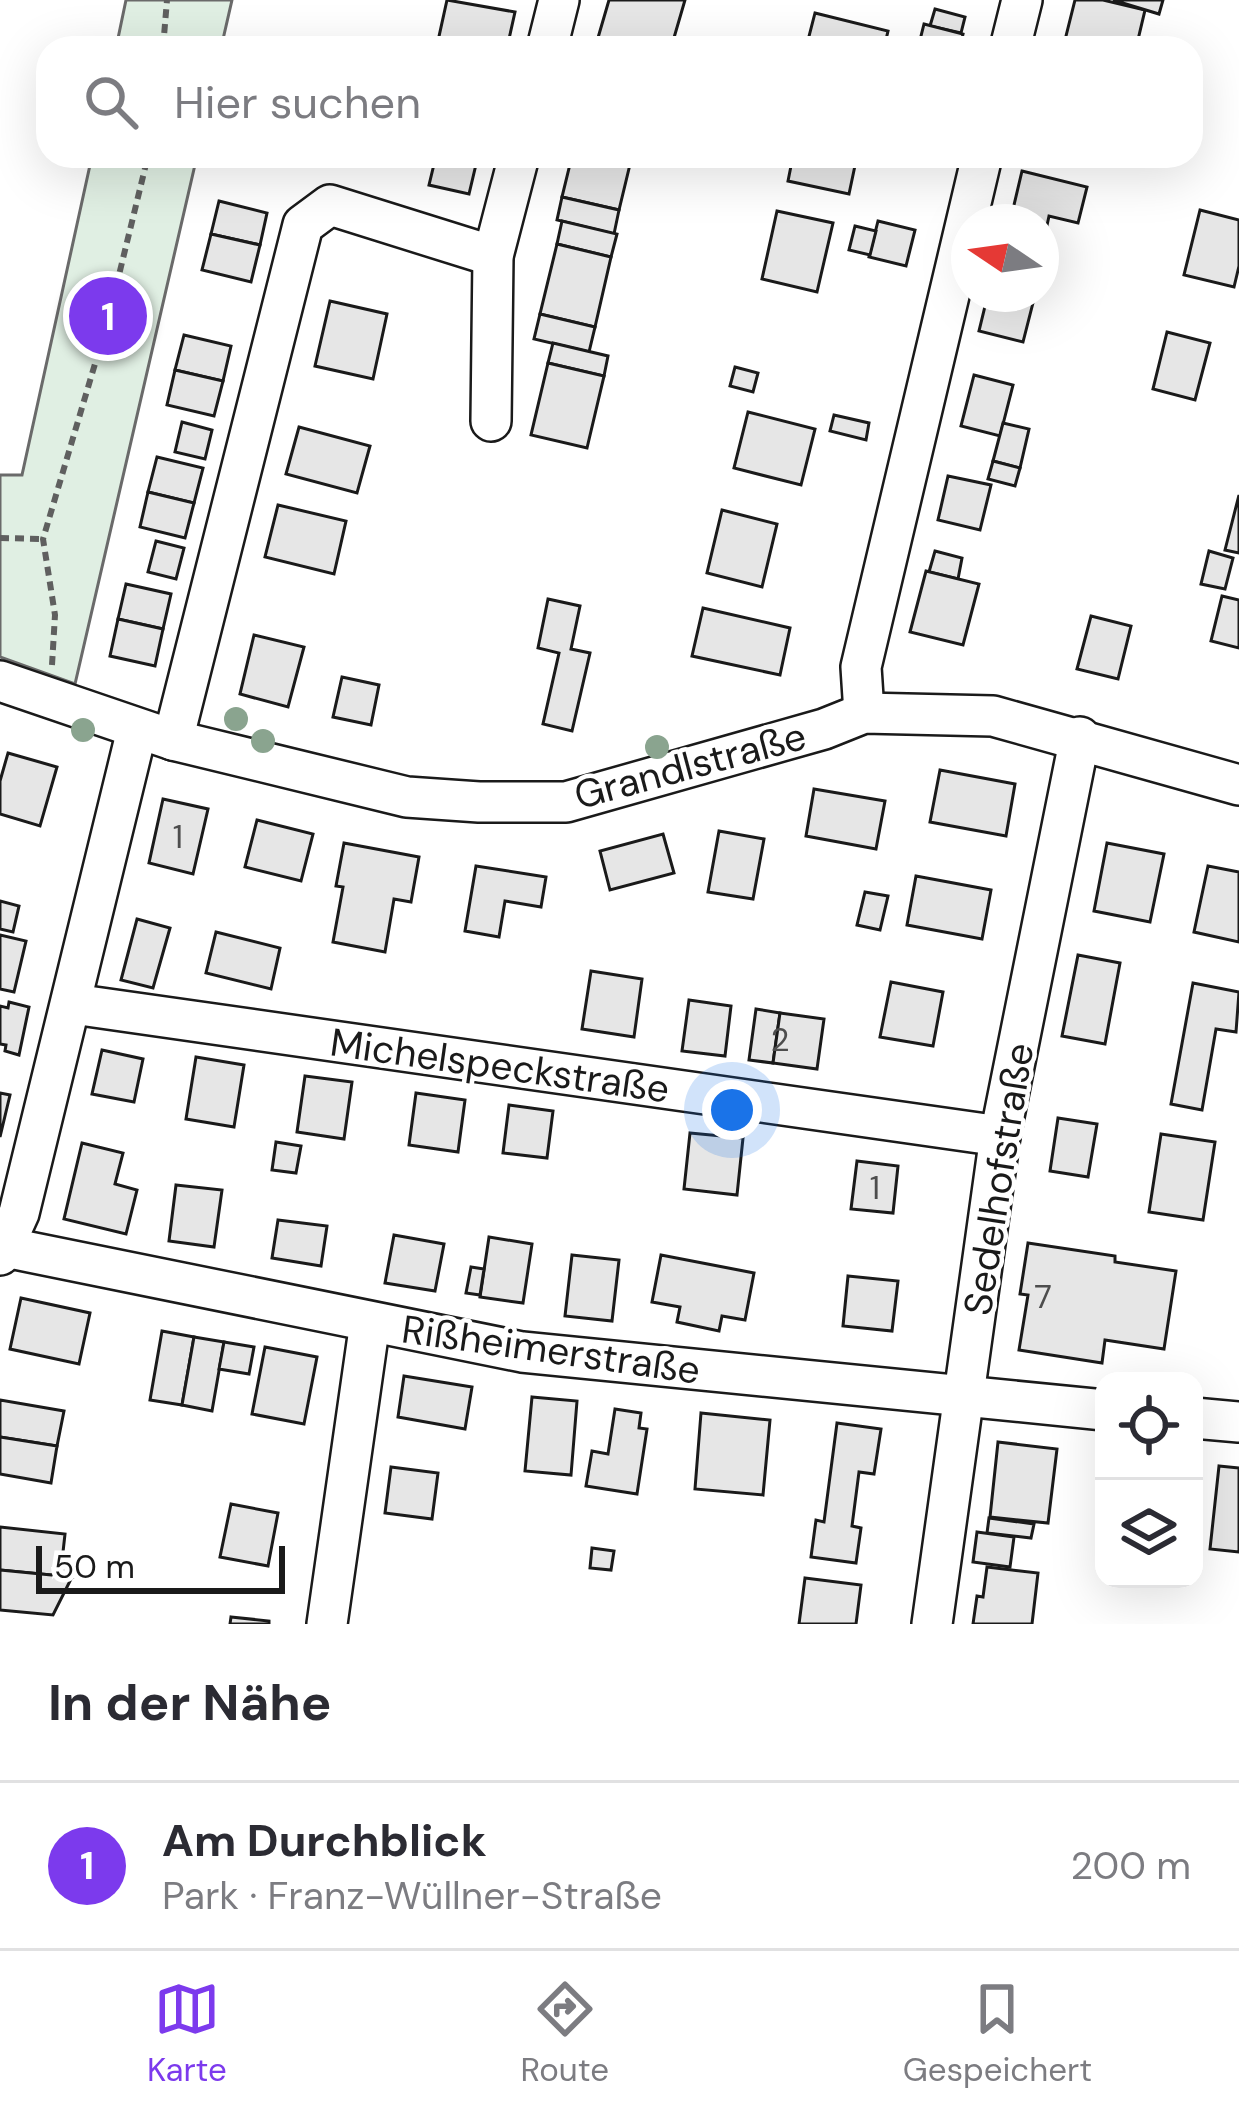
<!DOCTYPE html>
<html lang="de">
<head>
<meta charset="utf-8">
<style>
	:root { --surface:#fff; --page:#f7f7f7; --text:#2b2b33; --muted:#7c7c81; --line:#e1e1e2; --accent:#7c3aed }
	body { margin:0; font-family:"DM Sans",sans-serif; background:var(--page); color:var(--text) }
	.controls { position:absolute; right:36px; bottom:36px; display:grid; overflow:hidden; border-radius:24px; box-shadow:0 12px 48px #0002 }
	.controls button { width:108px; height:108px; display:grid; place-items:center; padding:0; border:0; border-bottom:3px solid var(--line); background:var(--surface); color:var(--text); font:60px sans-serif }
	.compass { position:absolute; left:951px; top:204px; width:108px; height:108px; border-radius:50%; background:var(--surface); box-shadow:0 12px 48px #0002; rotate:283deg }
	.scale { position:absolute; left:36px; bottom:30px; width:249px; box-sizing:border-box; padding-left:12px; border:6px solid #1a1a1a; border-top:0; font-size:33px; line-height:42px; white-space:nowrap; color:#1a1a1a; -webkit-text-stroke:9px #fff; paint-order:stroke }
	.you { position:absolute; left:732px; top:1110px; width:42px; height:42px; margin:-30px; border:9px solid #fff; border-radius:50%; background:#1a73e8; box-shadow:0 0 0 18px #1a73e833 }
	.badge { display:grid; place-items:center; width:78px; height:78px; border-radius:50%; background:var(--accent); color:#fff; font-size:39px; font-weight:700 }
	.pin { position:absolute; translate:-50% -50%; border:6px solid #fff; box-shadow:0 3px 12px #0006 }
	.list { margin:0; padding:0; list-style:none }
	h2 { display:flex; justify-content:space-between; align-items:center; height:156px; margin:0; padding:0 48px; font-size:51px }
	h2 small { font-size:39px; font-weight:400; color:var(--muted) }
	.list li { display:grid; grid-template-columns:78px 1fr auto; gap:36px; align-items:center; box-sizing:border-box; height:168px; padding:0 48px; border-top:3px solid var(--line) }
	.list b { display:block; font-size:45px; white-space:nowrap }
	.list p { margin:0; font-size:39px; white-space:nowrap; color:var(--muted) }
	.list em { font-size:39px; font-style:normal; color:var(--muted) }
	.icon { flex:none; width:66px; height:66px; fill:none; stroke:currentColor; stroke-width:2; stroke-linecap:round; stroke-linejoin:round }
	.map { position:relative; flex:none; width:1239px; height:1624px; overflow:hidden }
	.search { position:absolute; background:var(--surface); box-shadow:0 12px 48px #0002; left:36px; right:36px; top:36px; height:132px; display:flex; align-items:center; gap:30px; box-sizing:border-box; padding:0 42px; border-radius:36px; color:var(--muted); font-size:45px }
	.sheet { height:324px; background:var(--surface) }
	nav { display:flex; justify-content:space-around; align-items:center; box-sizing:border-box; height:168px; border-top:3px solid var(--line); background:var(--surface); font-size:33px; color:var(--muted) }
	nav a { display:grid; justify-items:center; gap:6px }
	nav .on { color:var(--accent) }
	.map>svg:first-child { display:block }
	.green { fill:#e0efe3; stroke:#6a6a6a; stroke-width:3 }
	.building { fill:#e6e6e6; stroke:#1a1a1a; stroke-width:3 }
	.lines { fill:none; stroke-linecap:round; stroke-linejoin:round }
	.minor-casing { stroke:#1a1a1a; stroke-width:44 }
	.path { stroke:#5f5f5f; stroke-width:6; stroke-dasharray:9 6; stroke-linecap:butt }
	.minor { stroke:#fff; stroke-width:39 }
	.tree { fill:#8aa48f }
	.labels { text-anchor:middle; stroke-width:9; stroke-linejoin:round; paint-order:stroke }
	.number-label { font-size:33px; fill:#4d4d4d }
	.street-label { font-size:39px; fill:#1a1a1a; stroke:#fff }
</style>
</head>
<body>
<div class="map">
<svg width="1239" height="1624" viewBox="0 0 1239 1624">
	<rect width="100%" height="100%" fill="#fff"/>
	<!-- green -->
	<g class="green">
		<path d="M 126,0 L 232,0 L 221,48 L 116,48 Z"/>
		<path d="M 92,156 L 197,156 L 75,684 L 0,657 L 0,475 L 22,475 Z"/>
	</g>
	<!-- building -->
	<g class="building">
		<path d="M 447,0 L 515,12 L 507,48 L 467,48 L 438,41 Z"/>
		<path d="M 609,0 L 685,0 L 671,48 L 595,48 Z"/>
		<path d="M 1075,0 L 1103,0 L 1145,10 L 1136,48 L 1082,48 L 1064,44 Z"/>
		<path d="M 1113,0 L 1163,0 L 1159,14 Z"/>
		<path d="M 935,9 L 965,17 L 961,33 L 930,26 Z"/>
		<path d="M 815,13 L 888,31 L 884,48 L 806,48 Z"/>
		<path d="M 924,24 L 963,34 L 960,48 L 918,48 Z"/>
		<path d="M 436,156 L 478,156 L 469,194 L 429,185 Z"/>
		<path d="M 572,156 L 632,156 L 619,210 L 562,197 Z"/>
		<path d="M 793,156 L 857,156 L 849,194 L 788,181 Z"/>
		<path d="M 1022,171 L 1087,187 L 1078,223 L 1049,216 L 1042,249 L 1041,222 L 1010,222 Z"/>
		<path d="M 562,197 L 619,210 L 614,234 L 557,220 Z"/>
		<path d="M 219,201 L 267,213 L 260,245 L 211,234 Z"/>
		<path d="M 1200,210 L 1239,220 L 1239,266 L 1234,287 L 1184,275 Z"/>
		<path d="M 777,211 L 833,223 L 817,292 L 762,279 Z"/>
		<path d="M 562,221 L 617,234 L 611,257 L 557,244 Z"/>
		<path d="M 878,221 L 915,230 L 906,266 L 869,257 Z"/>
		<path d="M 855,226 L 876,231 L 870,255 L 849,250 Z"/>
		<path d="M 211,234 L 260,245 L 251,282 L 202,270 Z"/>
		<path d="M 557,244 L 611,257 L 595,327 L 540,314 Z"/>
		<path d="M 988,294 L 1035,295 L 1023,342 L 979,331 Z"/>
		<path d="M 330,301 L 387,314 L 373,379 L 315,366 Z"/>
		<path d="M 540,314 L 595,327 L 589,352 L 534,339 Z"/>
		<path d="M 1167,332 L 1210,343 L 1195,400 L 1153,389 Z"/>
		<path d="M 184,335 L 231,346 L 223,381 L 175,370 Z"/>
		<path d="M 553,343 L 608,356 L 604,376 L 548,363 Z"/>
		<path d="M 548,363 L 604,376 L 587,448 L 531,435 Z"/>
		<path d="M 735,367 L 758,373 L 753,392 L 730,386 Z"/>
		<path d="M 175,370 L 223,381 L 214,416 L 167,405 Z"/>
		<path d="M 974,375 L 1013,385 L 1000,436 L 961,426 Z"/>
		<path d="M 748,412 L 815,429 L 801,485 L 734,468 Z"/>
		<path d="M 834,415 L 869,423 L 866,440 L 830,431 Z"/>
		<path d="M 182,422 L 212,430 L 205,459 L 175,452 Z"/>
		<path d="M 1003,423 L 1029,429 L 1020,468 L 993,461 Z"/>
		<path d="M 299,427 L 370,446 L 357,493 L 286,474 Z"/>
		<path d="M 157,457 L 203,468 L 194,503 L 148,492 Z"/>
		<path d="M 993,461 L 1020,468 L 1015,486 L 988,479 Z"/>
		<path d="M 948,476 L 991,485 L 980,530 L 938,520 Z"/>
		<path d="M 148,492 L 194,503 L 185,538 L 140,527 Z"/>
		<path d="M 1239,495 L 1239,553 L 1225,550 Z"/>
		<path d="M 278,505 L 346,521 L 334,574 L 265,557 Z"/>
		<path d="M 722,510 L 777,524 L 762,587 L 707,573 Z"/>
		<path d="M 156,541 L 184,548 L 176,579 L 148,572 Z"/>
		<path d="M 935,551 L 962,558 L 958,579 L 929,572 Z"/>
		<path d="M 1209,551 L 1233,558 L 1225,589 L 1201,584 Z"/>
		<path d="M 926,571 L 979,584 L 963,645 L 910,632 Z"/>
		<path d="M 126,584 L 171,594 L 163,629 L 118,619 Z"/>
		<path d="M 1222,596 L 1239,600 L 1239,648 L 1211,641 Z"/>
		<path d="M 548,599 L 580,606 L 571,649 L 590,653 L 572,731 L 543,724 L 559,653 L 538,648 Z"/>
		<path d="M 703,608 L 790,628 L 780,675 L 692,656 Z"/>
		<path d="M 1091,616 L 1131,626 L 1118,679 L 1077,669 Z"/>
		<path d="M 118,619 L 163,629 L 155,666 L 110,656 Z"/>
		<path d="M 254,635 L 304,647 L 288,707 L 240,694 Z"/>
		<path d="M 342,677 L 379,685 L 371,725 L 333,717 Z"/>
		<path d="M 8,753 L 57,767 L 40,826 L 0,814 L 0,781 Z"/>
		<path d="M 940,770 L 1015,784 L 1006,836 L 930,822 Z"/>
		<path d="M 814,789 L 885,801 L 876,849 L 806,836 Z"/>
		<path d="M 163,799 L 208,809 L 193,874 L 149,863 Z"/>
		<path d="M 257,820 L 313,834 L 301,881 L 245,867 Z"/>
		<path d="M 719,831 L 764,839 L 753,899 L 708,892 Z"/>
		<path d="M 663,834 L 674,873 L 610,890 L 600,851 Z"/>
		<path d="M 344,843 L 419,857 L 411,902 L 394,899 L 385,952 L 333,942 L 343,887 L 336,886 Z"/>
		<path d="M 1107,843 L 1164,854 L 1150,922 L 1094,911 Z"/>
		<path d="M 476,866 L 546,877 L 541,907 L 505,901 L 499,937 L 465,931 Z"/>
		<path d="M 1208,866 L 1239,872 L 1239,942 L 1194,932 Z"/>
		<path d="M 916,876 L 991,890 L 982,939 L 907,925 Z"/>
		<path d="M 865,892 L 888,896 L 880,930 L 857,925 Z"/>
		<path d="M 0,901 L 19,906 L 13,932 L 0,929 Z"/>
		<path d="M 137,919 L 170,928 L 153,988 L 121,980 Z"/>
		<path d="M 216,932 L 280,948 L 271,989 L 206,973 Z"/>
		<path d="M 0,935 L 26,941 L 14,992 L 0,989 Z"/>
		<path d="M 1078,955 L 1120,963 L 1105,1044 L 1062,1036 Z"/>
		<path d="M 591,971 L 642,979 L 634,1037 L 582,1029 Z"/>
		<path d="M 891,982 L 943,992 L 933,1046 L 880,1037 Z"/>
		<path d="M 1193,983 L 1239,992 L 1236,1032 L 1216,1029 L 1202,1110 L 1171,1104 Z"/>
		<path d="M 689,1000 L 731,1006 L 725,1056 L 682,1051 Z"/>
		<path d="M 9,1002 L 29,1007 L 19,1055 L 5,1051 L 6,1045 L 0,1044 L 0,1006 L 8,1008 Z"/>
		<path d="M 756,1009 L 780,1013 L 773,1063 L 749,1060 Z"/>
		<path d="M 780,1013 L 824,1019 L 817,1069 L 773,1063 Z"/>
		<path d="M 102,1050 L 143,1059 L 134,1102 L 92,1094 Z"/>
		<path d="M 196,1057 L 244,1065 L 234,1127 L 186,1119 Z"/>
		<path d="M 305,1076 L 352,1082 L 344,1139 L 297,1132 Z"/>
		<path d="M 0,1093 L 10,1095 L 0,1137 Z"/>
		<path d="M 416,1093 L 465,1100 L 458,1152 L 409,1145 Z"/>
		<path d="M 509,1105 L 553,1111 L 547,1158 L 503,1153 Z"/>
		<path d="M 1058,1118 L 1097,1124 L 1088,1177 L 1050,1171 Z"/>
		<path d="M 690,1133 L 743,1138 L 737,1195 L 684,1189 Z"/>
		<path d="M 1161,1134 L 1215,1142 L 1203,1220 L 1149,1212 Z"/>
		<path d="M 276,1142 L 301,1146 L 296,1173 L 272,1170 Z"/>
		<path d="M 82,1143 L 123,1153 L 115,1184 L 137,1190 L 126,1234 L 64,1219 Z"/>
		<path d="M 857,1161 L 898,1166 L 893,1213 L 851,1209 Z"/>
		<path d="M 176,1185 L 222,1190 L 214,1247 L 169,1241 Z"/>
		<path d="M 278,1220 L 327,1226 L 321,1266 L 272,1258 Z"/>
		<path d="M 394,1235 L 444,1244 L 435,1291 L 385,1283 Z"/>
		<path d="M 489,1237 L 532,1244 L 523,1303 L 480,1297 Z"/>
		<path d="M 1028,1243 L 1115,1256 L 1115,1262 L 1176,1271 L 1164,1349 L 1105,1340 L 1102,1363 L 1019,1350 L 1028,1295 L 1020,1294 Z"/>
		<path d="M 572,1255 L 619,1260 L 612,1321 L 565,1316 Z"/>
		<path d="M 661,1255 L 754,1273 L 745,1320 L 722,1316 L 719,1331 L 677,1322 L 680,1307 L 652,1302 Z"/>
		<path d="M 471,1267 L 484,1269 L 480,1295 L 466,1293 Z"/>
		<path d="M 848,1276 L 898,1281 L 892,1331 L 843,1326 Z"/>
		<path d="M 21,1298 L 90,1313 L 79,1364 L 10,1349 Z"/>
		<path d="M 162,1331 L 194,1337 L 182,1405 L 150,1400 Z"/>
		<path d="M 194,1337 L 224,1342 L 212,1411 L 182,1405 Z"/>
		<path d="M 224,1342 L 254,1347 L 249,1374 L 219,1369 Z"/>
		<path d="M 265,1347 L 317,1357 L 304,1424 L 252,1414 Z"/>
		<path d="M 404,1376 L 472,1387 L 465,1429 L 398,1417 Z"/>
		<path d="M 532,1397 L 577,1401 L 571,1475 L 525,1471 Z"/>
		<path d="M 0,1400 L 64,1411 L 57,1446 L 0,1437 Z"/>
		<path d="M 615,1409 L 641,1413 L 639,1428 L 647,1429 L 637,1494 L 586,1486 L 592,1451 L 608,1454 Z"/>
		<path d="M 701,1413 L 770,1420 L 763,1495 L 695,1489 Z"/>
		<path d="M 837,1423 L 881,1429 L 874,1474 L 859,1472 L 852,1526 L 861,1528 L 856,1563 L 811,1557 L 816,1520 L 824,1522 Z"/>
		<path d="M 0,1437 L 57,1446 L 51,1483 L 0,1474 Z"/>
		<path d="M 998,1442 L 1057,1449 L 1048,1523 L 990,1517 Z"/>
		<path d="M 1219,1466 L 1239,1468 L 1239,1552 L 1210,1549 Z"/>
		<path d="M 391,1467 L 438,1473 L 432,1519 L 385,1513 Z"/>
		<path d="M 231,1504 L 278,1513 L 268,1566 L 220,1557 Z"/>
		<path d="M 989,1518 L 1034,1524 L 1031,1538 L 987,1533 Z"/>
		<path d="M 0,1527 L 65,1534 L 63,1552 L 72,1577 L 0,1570 Z"/>
		<path d="M 977,1532 L 1014,1537 L 1010,1567 L 973,1562 Z"/>
		<path d="M 592,1548 L 614,1551 L 611,1570 L 590,1568 Z"/>
		<path d="M 987,1567 L 1038,1573 L 1032,1624 L 973,1624 L 977,1596 L 983,1597 Z"/>
		<path d="M 0,1570 L 72,1577 L 53,1615 L 0,1610 Z"/>
		<path d="M 805,1578 L 861,1585 L 856,1624 L 799,1624 Z"/>
		<path d="M 231,1617 L 269,1621 L 269,1624 L 230,1624 Z"/>
	</g>
	<g class="lines">
		<!-- minor casing -->
		<g class="minor-casing">
			<g id="minor">
				<path d="M 547,48 L 559,0"/>
				<path d="M 1010,48 L 1022,0"/>
				<path d="M 491,421 L 493,256 L 519,156"/>
				<path d="M 0,681 L 173,740 L 407,797 L 479,802 L 566,802 L 824,729 L 864,713 L 993,716 L 1239,785"/>
				<path d="M 864,713 L 861,667 L 982,156"/>
				<path d="M 173,740 L 303,225 L 330,205 L 493,256"/>
				<path d="M 73,1004 L 1000,1136"/>
				<path d="M 5,1247 L 522,1352 L 1104,1410"/>
				<path d="M 0,1255 L 19,1213 L 137,730"/>
				<path d="M 1194,1418 L 1239,1422"/>
				<path d="M 327,1624 L 370,1322"/>
				<path d="M 932,1624 L 1000,1136 L 1080,737"/>
			</g>
		</g>
		<!-- path -->
		<g class="path">
			<path d="M 163,48 L 167,0"/>
			<path d="M 0,538 L 43,539"/>
			<path d="M 52,665 L 55,615 L 43,539 L 108,320 L 148,156"/>
		</g>
		<!-- minor -->
		<use href="#minor" class="minor"/>
	</g>
	<!-- trees -->
	<g class="tree">
		<circle cx="236" cy="719" r="12"/>
		<circle cx="83" cy="730" r="12"/>
		<circle cx="263" cy="741" r="12"/>
		<circle cx="657" cy="747" r="12"/>
	</g>
	<g class="labels">
		<!-- number labels -->
		<g class="number-label">
			<text x="178" y="848">1</text>
			<text x="780" y="1051">2</text>
			<text x="875" y="1199">1</text>
			<text x="1043" y="1308">7</text>
		</g>
		<!-- street labels -->
		<g class="street-label">
			<text transform="translate(690 765) rotate(-15)" y="14">Grandlstraße</text>
			<text transform="translate(500 1065) rotate(8)" y="14">Michelspeckstraße</text>
			<text transform="translate(998 1179) rotate(-81)" y="14">Sedelhofstraße</text>
			<text transform="translate(551 1349) rotate(8)" y="14">Rißheimerstraße</text>
		</g>
	</g>
</svg>
<div class="controls">
<button><svg class="icon" aria-label="locate" viewBox="0 0 24 24"><circle cx="12" cy="12" r="6"/><path d="M12 2v4M12 18v4M2 12h4M18 12h4"/></svg></button>
<button><svg class="icon" aria-label="layers" viewBox="0 0 24 24"><path d="M12 4l9 5-9 5-9-5zM3 14l9 5 9-5"/></svg></button>
</div>
<svg class="compass" viewBox="-18 -18 36 36"><path d="M0-13l5 13h-10z" fill="#e53935"/><path d="M0 13l5-13h-10z" fill="#7c7c81"/></svg>
<div class="scale">50 m</div>
<div class="you"></div>
<div class="pin badge" style="left:108px;top:316px">1</div>
<div class="search"><svg class="icon" aria-label="search" viewBox="0 0 24 24"><circle cx="10" cy="10" r="6"/><path d="M15 15l6 6"/></svg>Hier suchen</div>
</div>
<section class="sheet">
<h2>In der Nähe<small></small></h2>
<ul class="list">
<li><span class="badge">1</span><div><b>Am Durchblick</b><p>Park · Franz-Wüllner-Straße</p></div><em>200 m</em></li>
</ul>
</section>
<nav>
<a class="on"><svg class="icon" aria-label="map" viewBox="0 0 24 24"><path d="M3 6l6-2 6 2 6-2v14l-6 2-6-2-6 2zM9 4v14M15 6v14"/></svg>Karte</a>
<a><svg class="icon" aria-label="directions" viewBox="0 0 24 24"><path d="M12 3l9 9-9 9-9-9zM9 14v-3h6M13 9l2 2-2 2"/></svg>Route</a>
<a><svg class="icon" aria-label="saved" viewBox="0 0 24 24"><path d="M7 4h10v16l-5-4-5 4z"/></svg>Gespeichert</a>
</nav>
</body>
</html>
